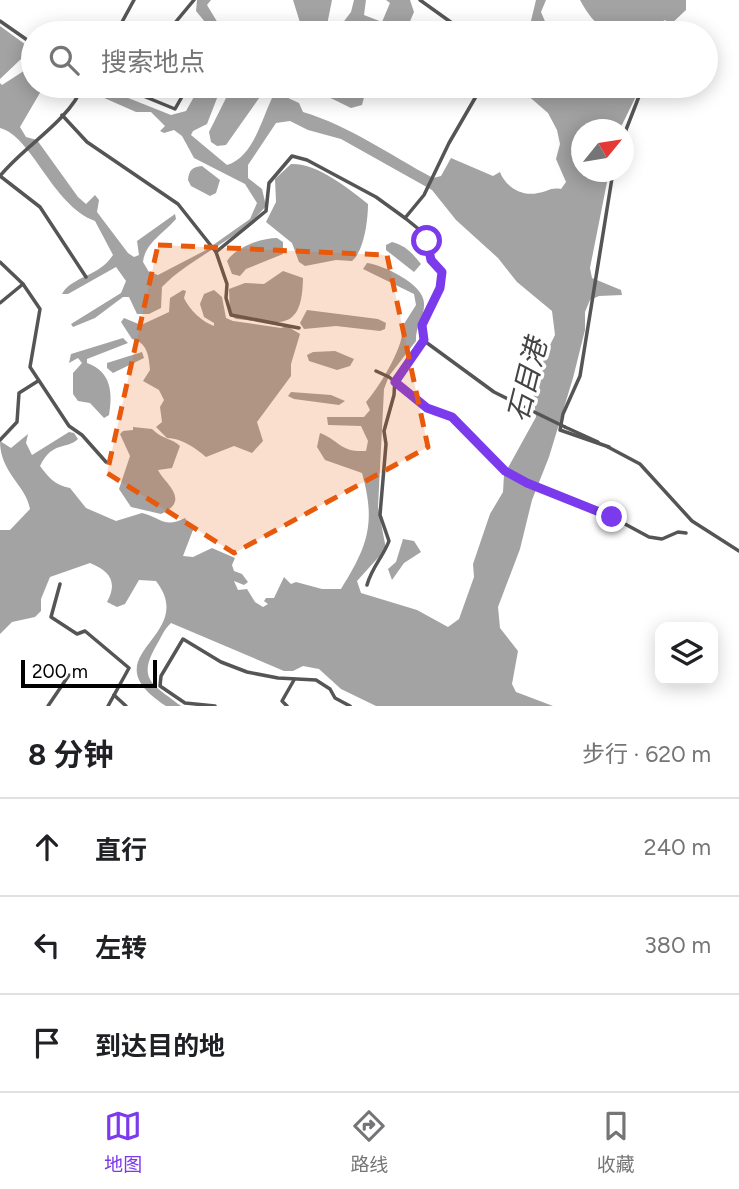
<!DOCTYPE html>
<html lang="zh">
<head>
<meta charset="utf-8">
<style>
	:root { --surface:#fff; --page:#f2f2f2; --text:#202124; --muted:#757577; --line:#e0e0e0; --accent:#7c3aed }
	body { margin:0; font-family:Figtree,"Noto Sans SC",sans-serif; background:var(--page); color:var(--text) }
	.controls { position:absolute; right:21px; bottom:21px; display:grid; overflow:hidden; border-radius:14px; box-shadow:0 4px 18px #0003 }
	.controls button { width:63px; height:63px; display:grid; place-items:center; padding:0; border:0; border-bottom:2px solid var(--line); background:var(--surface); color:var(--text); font:35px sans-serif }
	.compass { position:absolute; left:571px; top:119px; width:63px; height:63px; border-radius:50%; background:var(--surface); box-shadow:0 4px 18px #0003; rotate:60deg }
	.scale { position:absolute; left:21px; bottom:18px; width:136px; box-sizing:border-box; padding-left:7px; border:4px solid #000; border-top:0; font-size:19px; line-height:24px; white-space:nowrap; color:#000; -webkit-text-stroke:5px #fff; paint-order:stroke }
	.stop { position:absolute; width:21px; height:21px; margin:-16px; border:5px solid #7c3aed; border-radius:50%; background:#fff }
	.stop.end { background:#7c3aed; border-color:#fff; box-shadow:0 2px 7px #0008 }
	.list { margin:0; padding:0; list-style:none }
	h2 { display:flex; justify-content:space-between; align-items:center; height:91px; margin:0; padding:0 28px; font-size:30px }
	h2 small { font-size:23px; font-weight:400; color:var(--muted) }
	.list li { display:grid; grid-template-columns:46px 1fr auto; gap:21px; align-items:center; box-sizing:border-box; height:98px; padding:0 28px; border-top:2px solid var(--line) }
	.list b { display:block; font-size:26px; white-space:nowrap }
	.list em { font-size:23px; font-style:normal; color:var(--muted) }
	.icon { flex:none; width:38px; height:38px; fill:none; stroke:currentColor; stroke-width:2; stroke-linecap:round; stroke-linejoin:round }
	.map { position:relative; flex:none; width:739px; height:706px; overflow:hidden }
	.search { position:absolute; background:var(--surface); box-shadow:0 4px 18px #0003; left:21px; right:21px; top:21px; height:77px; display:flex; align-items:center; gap:18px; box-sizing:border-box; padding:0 24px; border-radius:38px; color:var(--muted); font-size:26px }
	.sheet { height:385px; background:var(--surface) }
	nav { display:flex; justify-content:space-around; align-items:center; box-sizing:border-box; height:98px; border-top:2px solid var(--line); background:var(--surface); font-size:19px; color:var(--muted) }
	nav a { display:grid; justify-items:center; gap:4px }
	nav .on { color:var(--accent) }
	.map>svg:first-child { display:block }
	.water { fill:#a3a3a3 }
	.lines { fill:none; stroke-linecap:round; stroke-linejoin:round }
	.minor { stroke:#555; stroke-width:3.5 }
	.minor-bridge { stroke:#555; stroke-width:3.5 }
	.route { stroke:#7c3aed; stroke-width:9 }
	.marked { fill:#e8590c; fill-opacity:0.2; stroke:#e8590c; stroke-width:5; stroke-dasharray:14 9; stroke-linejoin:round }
	.labels { text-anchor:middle; stroke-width:7; stroke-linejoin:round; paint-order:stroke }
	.water-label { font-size:28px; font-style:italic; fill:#444; stroke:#fff }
</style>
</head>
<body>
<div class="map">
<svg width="739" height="706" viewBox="0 0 739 706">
	<rect width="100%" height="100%" fill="#fff"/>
	<!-- water -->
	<g class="water">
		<path d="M 197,0 L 211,0 L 207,5 L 224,33 L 214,33 L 196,11 Z"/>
		<path d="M 293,0 L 332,0 L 327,25 L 318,33 L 299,33 L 302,29 Z"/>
		<path d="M 354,0 L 366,0 L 364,15 L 382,22 L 390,3 L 386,0 L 410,0 L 414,12 L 405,33 L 335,33 L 351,12 Z"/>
		<path d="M 536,0 L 546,0 L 541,12 L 550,33 L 534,33 L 530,25 Z"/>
		<path d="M 580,0 L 686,0 L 686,10 L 670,25 L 665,20 L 660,23 L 662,33 C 618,33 603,42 580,0 Z"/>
		<path d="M 0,26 L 33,50 L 33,64 L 21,59 L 0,79 Z"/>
		<path d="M 33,65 L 33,86 L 53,86 L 41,91 L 20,127 L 26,137 L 37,140 L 78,197 L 86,204 L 95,195 L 99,200 L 97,212 L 128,253 L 134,257 L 139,255 L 137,241 L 175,214 L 176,219 C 164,233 145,243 143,262 L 149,272 L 158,275 L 206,250 L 250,219 L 257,203 L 245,184 L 194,158 L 182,136 L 174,130 L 164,133 L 160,131 L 165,126 L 151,112 L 136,112 L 77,86 L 98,86 L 171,115 L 186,111 L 200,86 L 215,86 L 219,93 L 207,124 L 193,131 L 191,135 L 227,165 C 255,156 262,116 275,92 L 299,103 L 303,112 C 350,126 390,155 433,178 L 441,176 L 451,158 L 493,176 L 500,172 C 505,186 521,197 538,193 C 547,192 550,187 561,189 L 566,182 L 556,159 L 560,144 L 557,130 L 548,113 L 526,94 L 527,86 L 641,86 L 620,129 L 582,130 L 582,172 L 609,172 L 590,268 L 592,278 L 621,290 L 622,295 L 599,296 L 590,300 L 585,312 L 585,330 L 573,378 L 549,457 L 532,500 L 520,549 L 498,607 L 500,628 L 518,651 L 512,684 L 516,692 L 553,706 L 376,706 L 341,689 L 319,669 L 303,666 L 293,671 L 284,671 L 171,623 C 164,629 161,638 156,646 C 136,681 155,685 181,706 L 166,706 C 86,654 200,638 156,581 L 139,580 L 125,604 L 117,607 L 107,602 C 118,582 110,571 90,563 L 50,577 L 41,599 L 41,611 L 35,617 L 12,622 L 0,634 L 0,530 L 10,530 L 30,509 C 26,485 0,473 0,441 L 11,448 L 28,434 L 26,443 L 32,455 L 69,432 L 74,433 L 78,439 C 67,450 53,440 40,466 C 49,478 55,485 70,488 L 86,508 L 116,521 L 142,513 C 160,517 164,529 185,518 L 193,530 L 183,556 L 193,557 L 212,548 L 235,558 L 232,565 L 234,571 L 242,574 L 248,582 L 244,585 L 234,581 L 238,590 L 247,589 L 255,602 L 263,607 L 268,604 L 264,601 L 266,598 L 274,598 L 284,577 L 291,584 L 296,582 L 322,589 L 341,589 C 368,546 376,523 362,473 L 325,460 L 317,447 L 320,433 C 342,442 339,452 366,451 L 368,441 L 361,426 L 328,425 L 327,417 L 364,417 L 370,410 L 366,402 C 378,389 406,344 402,327 L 416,305 L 414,294 L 363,269 L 367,263 C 383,265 424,284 424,303 C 425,317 415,327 416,341 L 389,376 L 384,389 L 378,507 L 386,549 L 357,581 L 361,593 L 417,610 L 448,627 L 459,619 L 474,577 L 473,564 L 490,514 L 503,492 L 504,475 L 536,417 L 533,390 L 538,369 L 555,335 L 552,311 L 517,282 L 498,258 L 456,220 L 432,190 L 341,139 L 308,130 L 290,121 L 276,123 L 248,165 L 248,178 L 262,189 L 266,206 C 237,242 193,255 162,287 L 161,308 L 149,314 L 137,314 L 129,297 L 123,297 L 95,318 L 73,327 L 71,324 L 121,293 L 126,281 L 116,267 L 68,294 L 62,294 C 72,276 99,277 113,255 L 95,221 C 52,205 32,136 0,128 L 0,83 L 2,85 Z"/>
		<path d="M 232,86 L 258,86 L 262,94 L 226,145 L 217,146 L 211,142 L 209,132 Z"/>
		<path d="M 306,86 L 367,86 L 362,105 L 351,108 Z"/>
		<path d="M 291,164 C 317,163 348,188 368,204 C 368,221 364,251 352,261 L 336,260 L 305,266 L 299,262 L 292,243 L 266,222 L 276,202 L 275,179 Z"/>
		<path d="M 202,166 L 220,180 L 216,193 L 210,196 L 191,186 L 188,180 C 189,170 192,167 202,166 Z"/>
		<path d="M 277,238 L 283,242 L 283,254 L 246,269 L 240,276 L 232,274 L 227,261 C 236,247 261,238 277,238 Z"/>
		<path d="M 392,242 C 405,245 413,254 421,264 L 414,272 L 386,250 L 386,245 Z"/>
		<path d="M 283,271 L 303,278 C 302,333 280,323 236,319 L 230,315 L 229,289 L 245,283 L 264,284 Z"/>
		<path d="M 183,290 L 186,291 L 184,298 C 189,309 202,322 214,326 L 214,323 L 204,317 L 200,304 L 204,294 L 214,290 L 222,297 L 226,318 L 233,321 L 281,328 L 287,326 L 300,334 L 291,364 L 291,376 L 257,422 L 263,441 L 252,453 L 234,446 L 206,457 C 195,448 182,438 167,438 L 156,427 L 162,422 L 160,407 L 164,400 L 159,390 L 143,381 L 150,370 C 149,356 147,342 132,339 L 121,322 L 124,318 L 141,325 L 169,312 L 170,298 Z"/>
		<path d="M 307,310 L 378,319 L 386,323 L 385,329 L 380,331 L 336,326 L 304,329 L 300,323 Z"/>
		<path d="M 123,338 L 128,343 L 87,359 L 87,363 C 111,371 113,393 109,415 L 104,418 L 90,403 L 78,401 L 73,394 L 73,373 L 82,363 L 78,358 L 69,363 L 71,354 Z"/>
		<path d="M 335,351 L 354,359 L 350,366 L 337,370 L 309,361 L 307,355 L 313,352 Z"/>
		<path d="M 142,352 L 144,358 L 113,373 L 107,368 L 107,363 Z"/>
		<path d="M 291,392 L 331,395 L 345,401 L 339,405 L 294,399 L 288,396 Z"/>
		<path d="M 133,427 L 152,429 C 163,440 172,438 180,446 L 172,468 L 158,470 C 164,483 192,500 161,514 L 131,507 L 119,489 L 130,456 L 120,434 L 123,431 L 133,430 Z"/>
		<path d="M 403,539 L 414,541 L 421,552 L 404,563 L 392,580 L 388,569 L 396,562 Z"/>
	</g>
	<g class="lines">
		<!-- minor -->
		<g class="minor">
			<path d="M 420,0 L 466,33"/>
			<path d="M 0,21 L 33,44"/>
			<path d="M 116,33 L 134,0"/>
			<path d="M 184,33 L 174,24 L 194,0"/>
			<path d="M 663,33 L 671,27"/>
			<path d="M 83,86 C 68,122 25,145 0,176 L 40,207 L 86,277"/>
			<path d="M 119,86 L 175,109 L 188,86"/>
			<path d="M 62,115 L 87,142 L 178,204 L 216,252 L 227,284 L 226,298 L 231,315 L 299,328"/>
			<path d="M 624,135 L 643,86"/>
			<path d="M 405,218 L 424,195 L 449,143 L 482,86"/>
			<path d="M 216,252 L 266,211 L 269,183 L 292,156 L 307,160 L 376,197 L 405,218 L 421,231 L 431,260 L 442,272 L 441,288 L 422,325 L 423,340 L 418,351 L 395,378 L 394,395 L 384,431 L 386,444 L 380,515 L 389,541 C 383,557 372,567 367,585"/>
			<path d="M 0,262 L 23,284 L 40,309 L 30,367 L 69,426 L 82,435 L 106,462"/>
			<path d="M 0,303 L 23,284"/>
			<path d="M 423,340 L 494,392 L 520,405"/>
			<path d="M 376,371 L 389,377 L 427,408 L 452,417 L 505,471 L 528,483 L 612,517 L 649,537 L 662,539 L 678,532 L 686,533"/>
			<path d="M 565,427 L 598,442"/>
			<path d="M 0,440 L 17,422 L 19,393 L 38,381"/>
			<path d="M 608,447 L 640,464 L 692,521 L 739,551"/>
			<path d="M 609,447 L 560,430 L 563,414 L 580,376 L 613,172"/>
			<path d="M 60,584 L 51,617 L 77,634 L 85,631 L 129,668 L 108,706"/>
			<path d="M 114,695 L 126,706"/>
			<path d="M 48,706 L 69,675"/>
			<path d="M 215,706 L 185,703 L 160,686 L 161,676 L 183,639 L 221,662 L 247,672 L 278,678 L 316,680 L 330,689 L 335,698 L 350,706"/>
			<path d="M 287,706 L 282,701 L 294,680"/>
		</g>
		<!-- minor-bridge -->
		<path class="minor-bridge" d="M 520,405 L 565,427"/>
	</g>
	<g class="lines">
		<!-- route -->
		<path class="route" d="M 427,241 L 431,260 L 442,272 L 440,288 L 422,325 L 424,340 L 395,382 L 427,408 L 452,417 L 505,471 L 527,483 L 612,517"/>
	</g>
	<!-- marked area -->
	<path class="marked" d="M 158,245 L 387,255 L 428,447 L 234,553 L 107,473 Z"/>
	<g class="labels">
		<!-- water labels -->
		<g class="water-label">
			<text transform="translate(527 380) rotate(-76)" y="10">石目港</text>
		</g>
	</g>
</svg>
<div class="controls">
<button><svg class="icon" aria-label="layers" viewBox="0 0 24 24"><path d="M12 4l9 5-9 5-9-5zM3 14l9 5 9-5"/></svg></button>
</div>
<svg class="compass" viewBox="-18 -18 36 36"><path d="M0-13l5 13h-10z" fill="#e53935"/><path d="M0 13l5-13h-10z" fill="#757577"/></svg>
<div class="scale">200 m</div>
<div class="stop" style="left:427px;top:241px"></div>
<div class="stop end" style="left:612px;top:517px"></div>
<div class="search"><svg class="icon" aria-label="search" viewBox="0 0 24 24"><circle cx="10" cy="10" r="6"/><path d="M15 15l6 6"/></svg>搜索地点</div>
</div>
<section class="sheet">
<h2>8 分钟<small>步行 · 620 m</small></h2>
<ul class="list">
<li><svg class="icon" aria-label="ahead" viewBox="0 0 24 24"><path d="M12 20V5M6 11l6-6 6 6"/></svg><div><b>直行</b></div><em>240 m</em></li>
<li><svg class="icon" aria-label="left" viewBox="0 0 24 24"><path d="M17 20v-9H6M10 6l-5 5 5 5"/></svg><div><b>左转</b></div><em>380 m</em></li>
<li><svg class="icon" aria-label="arrive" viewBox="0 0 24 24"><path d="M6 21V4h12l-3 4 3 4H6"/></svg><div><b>到达目的地</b></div></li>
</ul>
</section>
<nav>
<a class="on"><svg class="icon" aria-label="map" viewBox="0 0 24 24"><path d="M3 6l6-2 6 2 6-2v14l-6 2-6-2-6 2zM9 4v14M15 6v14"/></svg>地图</a>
<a><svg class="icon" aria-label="directions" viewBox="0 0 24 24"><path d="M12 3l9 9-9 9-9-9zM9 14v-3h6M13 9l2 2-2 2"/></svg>路线</a>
<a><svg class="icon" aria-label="saved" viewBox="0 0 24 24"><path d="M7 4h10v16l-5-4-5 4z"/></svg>收藏</a>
</nav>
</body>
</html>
